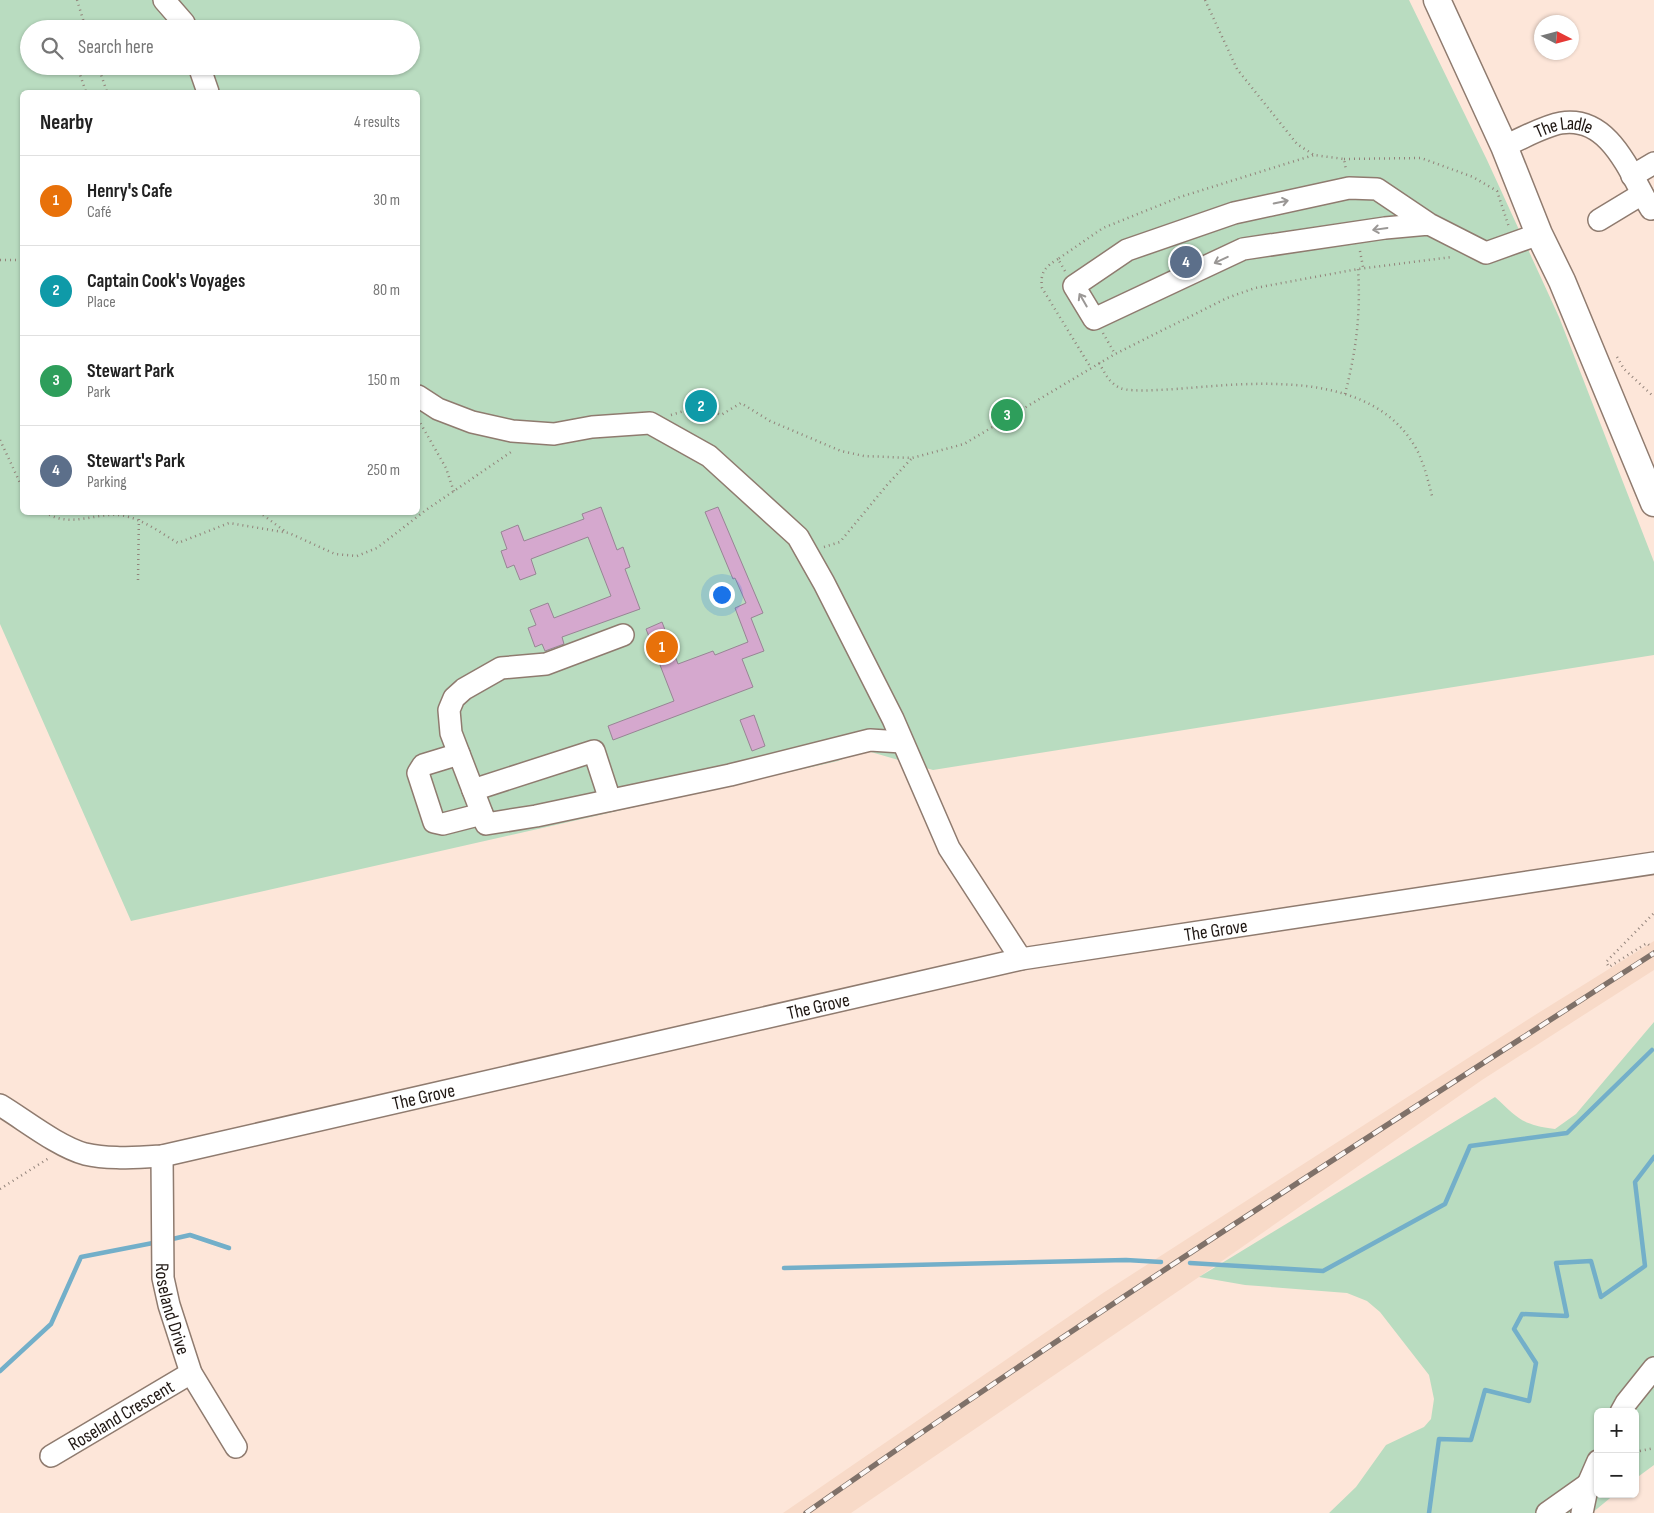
<!DOCTYPE html>
<html lang="en">
<head>
<meta charset="utf-8">
<style>
	:root { --surface:#fff; --page:#f2f2f2; --text:#222; --muted:#767676; --line:#e0e0e0; --accent:#585d2a }
	body { margin:0; font-family:"Sofia Sans Condensed",sans-serif; background:var(--page); color:var(--text) }
	.controls { position:absolute; right:15px; bottom:15px; display:grid; overflow:hidden; border-radius:8px; box-shadow:0 1px 4px #0004 }
	.controls button { width:45px; height:45px; display:grid; place-items:center; padding:0; border:0; border-bottom:1px solid var(--line); background:var(--surface); color:var(--text); font:25px sans-serif }
	.compass { position:absolute; left:1534px; top:15px; width:45px; height:45px; border-radius:50%; background:var(--surface); box-shadow:0 1px 4px #0004; rotate:96deg }
	.you { position:absolute; left:721px; top:594px; width:18px; height:18px; margin:-12px; border:4px solid #fff; border-radius:50%; background:#1a73e8; box-shadow:0 0 0 8px #1a73e833 }
	.badge { display:grid; place-items:center; width:32px; height:32px; border-radius:50%; background:var(--accent); color:#fff; font-size:16px; font-weight:700 }
	.pin { position:absolute; translate:-50% -50%; border:2px solid #fff; box-shadow:0 1px 5px #0006 }
	.list { margin:0; padding:0; list-style:none }
	h2 { display:flex; justify-content:space-between; align-items:center; height:65px; margin:0; padding:0 20px; font-size:21px }
	h2 small { font-size:16px; font-weight:400; color:var(--muted) }
	.list li { display:grid; grid-template-columns:32px 1fr auto; gap:15px; align-items:center; box-sizing:border-box; height:90px; padding:0 20px; border-top:1px solid var(--line) }
	.list b { display:block; font-size:19px; white-space:nowrap }
	.list p { margin:0; font-size:16px; white-space:nowrap; color:var(--muted) }
	.list em { font-size:16px; font-style:normal; color:var(--muted) }
	.icon { flex:none; width:28px; height:28px; fill:none; stroke:currentColor; stroke-width:2; stroke-linecap:round; stroke-linejoin:round }
	.map { position:relative; flex:none; width:1654px; height:1513px; overflow:hidden }
	.search { position:absolute; background:var(--surface); box-shadow:0 1px 4px #0004; left:20px; top:20px; width:400px; height:55px; display:flex; align-items:center; gap:12px; box-sizing:border-box; padding:0 18px; border-radius:28px; color:var(--muted); font-size:19px }
	.panel { position:absolute; background:var(--surface); box-shadow:0 1px 4px #0004; left:20px; top:90px; width:400px; height:425px; border-radius:8px }
	.map>svg:first-child { display:block }
	.built { fill:#f8dac8 }
	.green { fill:#b9dcc0; fill-rule:evenodd }
	.lines { fill:none; stroke-linecap:round; stroke-linejoin:round }
	.stream { stroke:#73afc9; stroke-width:4.5 }
	.building { fill:#d5a8ce; stroke:#978594 }
	.minor-casing { stroke:#8f7b6f; stroke-width:24 }
	.major-casing { stroke:#8f7b6f; stroke-width:29 }
	.path { stroke:#92837a; stroke-width:2.5; stroke-dasharray:1 4; stroke-linecap:butt }
	.minor { stroke:#fff; stroke-width:21 }
	.major { stroke:#fff; stroke-width:26 }
	.rail-casing { stroke:#7f7169; stroke-width:5.5 }
	.rail { stroke:#fcf7f5; stroke-width:4; stroke-dasharray:11; stroke-linecap:butt }
	.oneway { stroke:#9a9795 }
	.labels { text-anchor:middle; stroke-width:4; stroke-linejoin:round; paint-order:stroke }
	.street-label { font-size:19px; fill:#1f1713; stroke:#fcf7f5 }
</style>
</head>
<body>
<div class="map">
<svg width="1654" height="1513" viewBox="0 0 1654 1513">
	<rect width="100%" height="100%" fill="#fde6d9"/>
	<!-- built -->
	<path class="built" d="M 1654,941 L 1654,970 L 1482,1080 L 1199,1277 L 851,1513 L 783,1513 L 1103,1293 L 1535,1015 Z"/>
	<!-- green -->
	<g class="green">
		<path d="M 0,0 L 1409,0 L 1487,160 L 1559,317 L 1654,562 L 1654,655 L 933,770 L 864,750 L 838,761 L 131,921 L 0,624 ZM 29,29 L 411,29 L 411,66 L 29,66 ZM 22,92 L 418,92 L 418,512 L 22,512 Z"/>
		<path d="M 1654,1022 L 1654,1465 L 1635,1479 L 1635,1412 L 1598,1412 L 1598,1494 L 1615,1494 L 1592,1513 L 1329,1513 L 1356,1487 L 1386,1445 L 1424,1427 L 1431,1419 L 1434,1399 L 1429,1375 L 1380,1312 L 1367,1301 L 1347,1293 L 1245,1285 L 1199,1277 L 1495,1097 C 1519,1119 1522,1125 1555,1129 L 1576,1114 Z"/>
	</g>
	<g class="lines">
		<!-- stream -->
		<g class="stream">
			<path d="M 168,1240 L 190,1235 L 229,1248"/>
			<path d="M 1190,1263 L 1323,1271 L 1445,1204 L 1470,1146 L 1567,1133 L 1652,1050"/>
			<path d="M 784,1268 L 1126,1260 L 1161,1262"/>
			<path d="M 0,1371 L 51,1324 L 81,1257 L 158,1242"/>
			<path d="M 1429,1513 L 1439,1439 L 1471,1440 L 1485,1390 L 1529,1401 L 1536,1363 L 1514,1329 L 1522,1314 L 1567,1316 L 1556,1263 L 1591,1261 L 1601,1297 L 1645,1266 L 1635,1182 L 1654,1157"/>
		</g>
	</g>
	<!-- building -->
	<g class="building">
		<path d="M 601,507 L 617,550 L 623,547 L 630,567 L 625,569 L 640,609 L 562,637 L 564,644 L 545,651 L 542,644 L 535,647 L 528,628 L 536,625 L 530,610 L 548,603 L 554,618 L 611,596 L 588,537 L 531,559 L 536,574 L 520,580 L 514,565 L 507,568 L 501,551 L 507,549 L 501,532 L 518,525 L 524,541 L 584,519 L 582,514 Z"/>
		<path d="M 718,507 L 763,613 L 751,618 L 764,651 L 742,659 L 753,687 L 613,740 L 608,726 L 674,701 L 646,629 L 662,622 L 678,664 L 713,651 L 715,655 L 748,642 L 735,608 L 746,603 L 735,578 L 733,579 L 705,512 Z"/>
		<path d="M 754,715 L 765,746 L 752,751 L 740,720 Z"/>
	</g>
	<g class="lines">
		<!-- minor casing -->
		<g class="minor-casing">
			<g id="minor">
				<path d="M 164,0 L 184,23 L 186,29"/>
				<path d="M 199,66 L 208,92"/>
				<path id="s1" d="M 1504,146 C 1522,139 1543,126 1561,123 C 1611,115 1630,175 1651,209 L 1654,207"/>
				<path d="M 1632,176 L 1654,163"/>
				<path d="M 1599,220 L 1642,194"/>
				<path d="M 1429,224 L 1385,228 L 1243,249 L 1094,319 L 1074,286 L 1127,250 L 1234,213 L 1349,188 L 1377,189 L 1429,224 L 1486,253 L 1539,234"/>
				<path d="M 418,396 L 438,409 L 472,422 L 512,431 L 554,434 L 592,427 L 650,423 L 709,456 L 798,537 L 824,583 L 893,719 L 949,848 L 1021,959"/>
				<path d="M 623,635 L 546,664 L 501,668 L 464,689 L 454,698 L 449,710 L 451,733 L 486,824 L 536,816 L 730,775 L 870,740 L 902,742"/>
				<path d="M 459,754 L 423,765 L 418,773 L 434,822 L 443,824 L 482,814"/>
				<path d="M 473,790 L 594,751 L 610,800"/>
				<path id="s2" d="M 0,1105 C 25,1120 57,1146 85,1154 C 110,1160 137,1157 162,1156 L 1021,959 L 1654,863"/>
				<path id="s3" d="M 162,1156 L 163,1278 L 169,1305 L 191,1373 L 236,1447"/>
				<path d="M 1621,1412 L 1626,1403 L 1654,1368"/>
				<path id="s4" d="M 51,1456 L 191,1373"/>
				<path d="M 1547,1513 L 1588,1484"/>
				<path d="M 1582,1513 L 1588,1484 L 1598,1461"/>
			</g>
		</g>
		<!-- major casing -->
		<g class="major-casing">
			<path id="major" d="M 1437,0 L 1504,146 L 1539,234 L 1562,281 L 1654,503"/>
		</g>
		<!-- path -->
		<g class="path">
			<path d="M 77,0 L 86,29"/>
			<path d="M 1205,0 L 1237,69 L 1297,144 L 1314,155 L 1344,159 L 1346,170"/>
			<path d="M 77,66 L 86,92"/>
			<path d="M 98,66 L 107,92"/>
			<path d="M 217,69 L 226,66"/>
			<path d="M 1344,159 L 1421,158 L 1473,177 L 1497,191 L 1509,227"/>
			<path d="M 1360,251 L 1363,267"/>
			<path d="M 1058,259 C 1045,267 1040,272 1042,288 L 1091,368"/>
			<path d="M 0,260 L 22,260"/>
			<path d="M 1065,271 L 1058,259 L 1103,228 L 1180,197 L 1314,155"/>
			<path d="M 1103,333 L 1115,354"/>
			<path d="M 1617,357 L 1624,369 L 1654,397"/>
			<path d="M 1099,363 C 1105,373 1109,383 1120,388 C 1131,393 1175,389 1188,388 C 1262,382 1374,371 1417,450 C 1424,464 1428,480 1432,496"/>
			<path d="M 1345,394 C 1356,352 1361,313 1358,269"/>
			<path d="M 671,415 L 700,406 L 721,415 L 741,403 L 770,421 L 841,451 L 864,456 L 912,458 L 964,444 L 1115,354 L 1227,298 L 1255,288 L 1358,269 L 1452,257"/>
			<path d="M 418,419 L 446,468 L 454,492"/>
			<path d="M 0,440 L 22,487"/>
			<path d="M 45,512 C 71,530 98,510 125,516 C 144,520 161,533 178,543 L 229,523 L 289,533 L 335,554 L 357,556 L 377,548 L 426,510 L 514,450"/>
			<path d="M 259,512 L 286,532"/>
			<path d="M 824,547 L 840,542 L 887,485 L 912,458"/>
			<path d="M 138,580 L 139,512"/>
			<path d="M 1649,945 L 1647,943 L 1609,967 L 1606,962 L 1654,913"/>
			<path d="M 0,1189 L 49,1158"/>
			<path d="M 1635,1452 L 1654,1448"/>
		</g>
		<!-- minor -->
		<use href="#minor" class="minor"/>
		<!-- major -->
		<use href="#major" class="major"/>
		<!-- rail casing -->
		<g class="rail-casing">
			<path id="rail" d="M 806,1513 C 1083,1318 1369,1137 1654,953"/>
		</g>
		<!-- rail -->
		<use href="#rail" class="rail"/>
	</g>
	<!-- one-way arrows -->
	<defs><path id="oneway-shaft" d="M-6 0H5M1.5-3L5.5 0L1.5 3" fill="none" stroke-width="1.6" stroke-linecap="round" stroke-linejoin="round" transform="scale(1.25)"/></defs>
	<g class="oneway">
		<use href="#oneway-shaft" transform="translate(1281 202) rotate(-12)"/>
		<use href="#oneway-shaft" transform="translate(1380 229) rotate(172)"/>
		<use href="#oneway-shaft" transform="translate(1221 260) rotate(155)"/>
		<use href="#oneway-shaft" transform="translate(1083 300) rotate(-120)"/>
	</g>
	<g class="labels">
		<!-- street labels -->
		<g class="street-label">
			<text dy="7" stroke="none"><textPath href="#s1" startOffset="64">The Ladle</textPath></text>
			<text dy="7" stroke="none"><textPath href="#s2" startOffset="1254">The Grove</textPath></text>
			<text dy="7" stroke="none"><textPath href="#s2" startOffset="849">The Grove</textPath></text>
			<text dy="7" stroke="none"><textPath href="#s2" startOffset="444">The Grove</textPath></text>
			<text dy="7" stroke="none"><textPath href="#s3" startOffset="154">Roseland Drive</textPath></text>
			<text dy="7" stroke="none"><textPath href="#s4" startOffset="81">Roseland Crescent</textPath></text>
		</g>
	</g>
</svg>
<div class="controls">
<button>+</button>
<button>−</button>
</div>
<svg class="compass" viewBox="-18 -18 36 36"><path d="M0-13l5 13h-10z" fill="#e53935"/><path d="M0 13l5-13h-10z" fill="#767676"/></svg>
<div class="you"></div>
<div class="pin badge" style="left:662px;top:647px;background:#e8710a">1</div>
<div class="pin badge" style="left:701px;top:406px;background:#0f9aa8">2</div>
<div class="pin badge" style="left:1007px;top:415px;background:#2e9e5b">3</div>
<div class="pin badge" style="left:1186px;top:262px;background:#5c6f8a">4</div>
<div class="search"><svg class="icon" aria-label="search" viewBox="0 0 24 24"><circle cx="10" cy="10" r="6"/><path d="M15 15l6 6"/></svg>Search here</div>
<section class="panel">
<h2>Nearby<small>4 results</small></h2>
<ul class="list">
<li><span class="badge" style="background:#e8710a">1</span><div><b>Henry's Cafe</b><p>Café</p></div><em>30 m</em></li>
<li><span class="badge" style="background:#0f9aa8">2</span><div><b>Captain Cook's Voyages</b><p>Place</p></div><em>80 m</em></li>
<li><span class="badge" style="background:#2e9e5b">3</span><div><b>Stewart Park</b><p>Park</p></div><em>150 m</em></li>
<li><span class="badge" style="background:#5c6f8a">4</span><div><b>Stewart's Park</b><p>Parking</p></div><em>250 m</em></li>
</ul>
</section>
</div>
</body>
</html>
